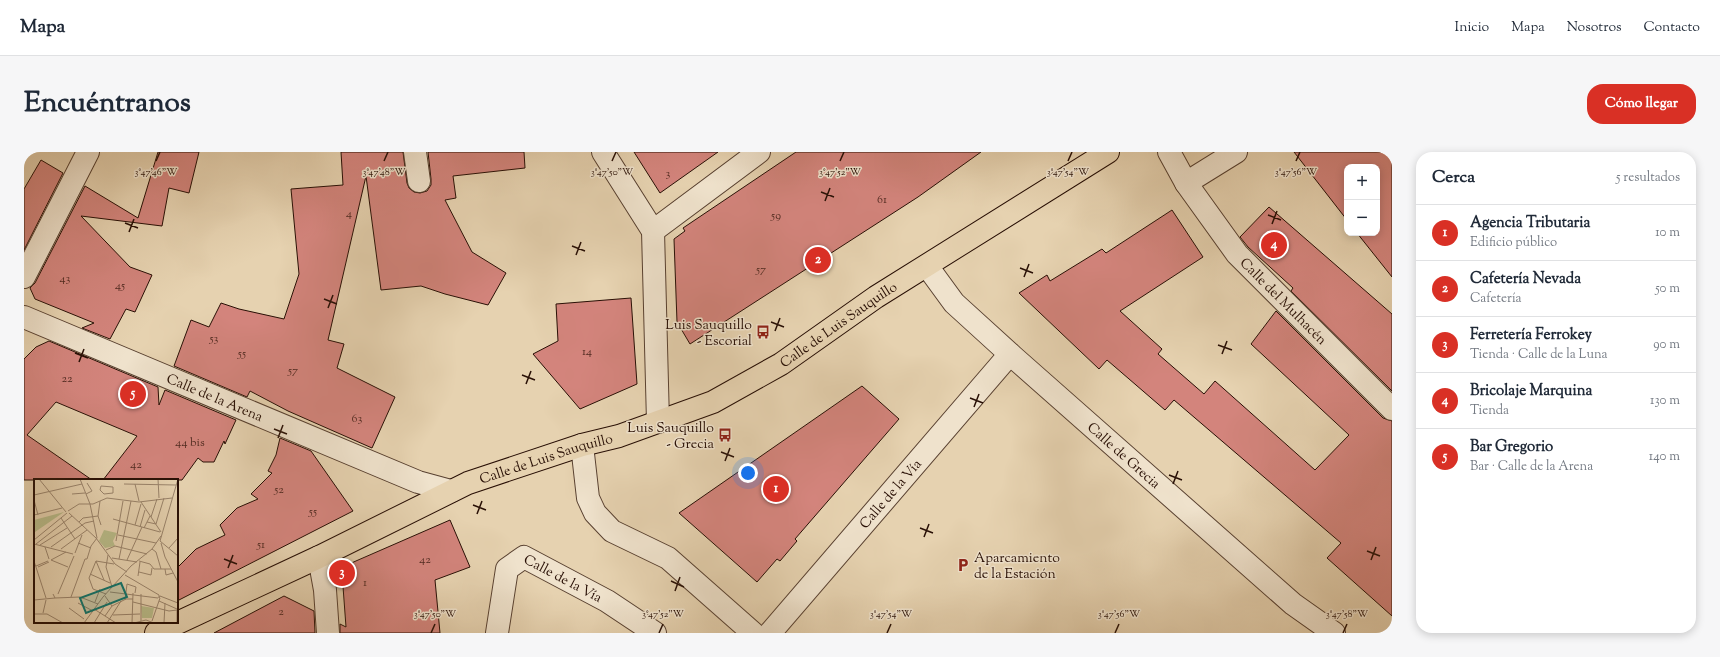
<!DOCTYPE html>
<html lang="es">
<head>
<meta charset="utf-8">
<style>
	:root { --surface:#fff; --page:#f6f6f7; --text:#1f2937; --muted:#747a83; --line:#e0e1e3; --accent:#d93025 }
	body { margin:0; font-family:"Sorts Mill Goudy",serif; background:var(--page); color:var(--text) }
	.controls { position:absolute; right:12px; top:12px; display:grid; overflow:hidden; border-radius:8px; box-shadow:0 2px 10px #0003 }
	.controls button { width:36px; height:36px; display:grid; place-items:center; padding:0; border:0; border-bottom:1px solid var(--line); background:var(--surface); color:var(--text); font:20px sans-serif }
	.you { position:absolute; left:724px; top:321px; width:14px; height:14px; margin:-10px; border:3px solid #fff; border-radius:50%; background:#1a73e8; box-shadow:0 0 0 6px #1a73e833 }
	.badge { display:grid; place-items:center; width:26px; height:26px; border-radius:50%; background:var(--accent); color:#fff; font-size:13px; font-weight:700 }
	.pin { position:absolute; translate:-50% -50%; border:2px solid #fff; box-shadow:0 1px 4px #0006 }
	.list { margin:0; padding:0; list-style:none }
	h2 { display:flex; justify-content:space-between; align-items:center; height:52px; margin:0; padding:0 16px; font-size:17px }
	h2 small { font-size:13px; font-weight:400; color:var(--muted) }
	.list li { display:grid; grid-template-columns:26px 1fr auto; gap:12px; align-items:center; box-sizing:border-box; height:56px; padding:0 16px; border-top:1px solid var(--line) }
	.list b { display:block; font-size:15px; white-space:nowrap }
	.list p { margin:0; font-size:13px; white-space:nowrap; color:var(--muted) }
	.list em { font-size:13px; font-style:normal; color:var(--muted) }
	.map { position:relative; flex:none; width:1368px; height:481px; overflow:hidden; border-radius:16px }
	header { display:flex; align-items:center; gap:24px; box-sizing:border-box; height:56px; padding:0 20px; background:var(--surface); border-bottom:1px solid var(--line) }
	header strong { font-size:19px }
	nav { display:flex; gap:22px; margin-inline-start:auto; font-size:14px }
	.intro { display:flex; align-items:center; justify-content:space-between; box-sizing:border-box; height:96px; padding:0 24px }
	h1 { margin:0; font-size:28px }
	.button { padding:10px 18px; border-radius:16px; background:var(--accent); color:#fff; font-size:14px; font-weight:700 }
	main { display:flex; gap:24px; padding:0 24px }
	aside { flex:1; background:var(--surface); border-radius:16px; box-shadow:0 2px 10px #0003 }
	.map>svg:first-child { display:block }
	.building { fill:#d3847c; stroke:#280f05 }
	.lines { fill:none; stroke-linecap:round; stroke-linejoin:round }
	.minor-casing { stroke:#584030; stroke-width:24 }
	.major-casing { stroke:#280f05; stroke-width:24 }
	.minor { stroke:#efe2cc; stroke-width:22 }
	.major { stroke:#e6d2b0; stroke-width:22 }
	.ticks { fill:none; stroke:#280f05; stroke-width:1.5 }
	.labels { text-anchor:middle; stroke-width:3; stroke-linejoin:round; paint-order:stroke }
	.number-label { font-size:12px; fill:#532c23 }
	.street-label { font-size:14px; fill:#280f05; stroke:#efe2cc }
	.poi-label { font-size:14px; fill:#280f05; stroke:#efe2cc; text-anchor:end }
	.inset-road { fill:none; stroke:#9a846c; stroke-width:1 }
	.view { fill:#0f766e; fill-opacity:0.15; stroke:#0f766e; stroke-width:2 }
	.inset-edge { fill:none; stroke:#280f05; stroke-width:2 }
	.ticks-label { font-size:10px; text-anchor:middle; fill:#280f05; stroke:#efe2cc; stroke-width:3; stroke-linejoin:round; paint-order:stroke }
</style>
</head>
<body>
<header>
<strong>Mapa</strong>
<nav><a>Inicio</a><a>Mapa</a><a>Nosotros</a><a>Contacto</a></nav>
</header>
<div class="intro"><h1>Encuéntranos</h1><a class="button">Cómo llegar</a></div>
<main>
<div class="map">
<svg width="1368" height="481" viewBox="0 0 1368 481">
	<rect width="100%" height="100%" fill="#e6d2b0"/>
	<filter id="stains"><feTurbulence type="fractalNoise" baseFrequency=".005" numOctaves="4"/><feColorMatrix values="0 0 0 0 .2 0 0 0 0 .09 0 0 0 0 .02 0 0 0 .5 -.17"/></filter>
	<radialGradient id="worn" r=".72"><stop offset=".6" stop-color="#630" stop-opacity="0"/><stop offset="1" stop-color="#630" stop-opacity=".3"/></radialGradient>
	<!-- building -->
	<g class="building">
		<path d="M 134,0 L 175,0 L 165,41 L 145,36 L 138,74 L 57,64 L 106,115 L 128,123 L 111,160 L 102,157 L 86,187 L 58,176 L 70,171 L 11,147 L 6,136 L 11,131 L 61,34 L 114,66 Z"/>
		<path d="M 317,0 L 379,0 L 383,31 L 385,36 L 390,40 L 396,41 L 403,39 L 407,33 L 407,27 L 404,0 L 500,0 L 501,16 L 429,24 L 432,46 L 421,48 L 448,100 L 482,121 L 464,153 L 421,142 L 397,134 L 357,138 L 342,24 L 304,188 L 320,192 L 313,216 L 371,245 L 348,296 L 264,259 L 226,239 L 223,245 L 150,214 L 167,168 L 185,175 L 197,151 L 215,157 L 260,167 L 275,122 L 267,37 L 319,33 Z"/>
		<path d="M 610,0 L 694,0 L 636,41 Z"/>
		<path d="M 772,0 L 957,0 L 894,45 L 666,192 L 653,170 L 650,87 L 661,79 L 659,76 Z"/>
		<path d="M 1270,0 L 1368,0 L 1368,125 L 1333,81 L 1353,81 L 1353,15 L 1323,15 L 1323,68 Z"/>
		<path d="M 17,8 L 39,21 L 0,98 L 0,37 Z"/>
		<path d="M 1245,55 L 1368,162 L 1368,239 L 1267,139 L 1269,136 L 1224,95 L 1216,85 Z"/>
		<path d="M 1148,58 L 1179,105 L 1096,159 L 1138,197 L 1134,202 L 1180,242 L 1191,229 L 1291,318 L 1325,283 L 1227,192 L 1252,159 L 1359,266 L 1368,269 L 1368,464 L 1303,406 L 1317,391 L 1150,248 L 1141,258 L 1083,208 L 1075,217 L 995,141 L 1023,123 L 1026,129 L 1078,97 L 1082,101 Z"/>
		<path d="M 607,146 L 613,232 L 556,257 L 509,202 L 534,189 L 532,152 Z"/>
		<path d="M 25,189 L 134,235 L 135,253 L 141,238 L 212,268 L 201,292 L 200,289 L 190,310 L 179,310 L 174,306 L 158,328 L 79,328 L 113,284 L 32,250 L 3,283 L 68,328 L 0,328 L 0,207 L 12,195 Z"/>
		<path d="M 838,234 L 875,267 L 771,387 L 773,389 L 756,409 L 753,407 L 733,430 L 655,361 Z"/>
		<path d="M 256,286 L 287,299 L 329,359 L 153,449 L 153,416 L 172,397 L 201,383 L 196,373 L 213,356 L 234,347 L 227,342 L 248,321 L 244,319 L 252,303 Z"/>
		<path d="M 426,368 L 446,415 L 411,428 L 416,481 L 316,481 L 316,472 L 322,475 L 318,421 L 325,412 Z"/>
		<path d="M 260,444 L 290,459 L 291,481 L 190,481 Z"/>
	</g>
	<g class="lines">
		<!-- minor casing -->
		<g class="minor-casing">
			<g id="minor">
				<path d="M 391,0 L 395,29"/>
				<path d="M 579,0 L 629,79 L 634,270"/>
				<path id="s1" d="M 1145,0 L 1162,31 L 1213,102 L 1368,257"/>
				<path d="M 1162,31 L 1212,0"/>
				<path d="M 629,79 L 735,0"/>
				<path id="s2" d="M 903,114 L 930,151 L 986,202 L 1269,452 L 1310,481"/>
				<path d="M 0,125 L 64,0"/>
				<path id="s3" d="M 0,165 L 394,330 L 427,339"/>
				<path d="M 558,293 L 564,346 L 571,361 L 588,379 L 644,406 L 729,481"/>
				<path d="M 295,405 L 301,438 L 304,481"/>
				<path id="s4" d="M 473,481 L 483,417 L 500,405 L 583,449 L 631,481"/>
				<path id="s5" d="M 746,481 L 986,202"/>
			</g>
		</g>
		<!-- major casing -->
		<g class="major-casing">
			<g id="major">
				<path id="s6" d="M 132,481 L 295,405 L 444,331 L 558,293 L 595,284 L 689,250 L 757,212 L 852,145 L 1084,0"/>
			</g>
		</g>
		<!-- minor -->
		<use href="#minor" class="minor"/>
		<!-- major -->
		<use href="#major" class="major"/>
	</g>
	<!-- ticks -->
	<path class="ticks" d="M 132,9 L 136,0M 360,9 L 364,0M 588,9 L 592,0M 816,9 L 820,0M 1044,9 L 1048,0M 1272,9 L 1276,0M 797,40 L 810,45M 801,49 L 806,36M 1244,63 L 1257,68M 101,71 L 114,76M 1248,72 L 1253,59M 105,80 L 110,67M 548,94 L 561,99M 552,103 L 557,90M 996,116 L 1009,121M 1000,125 L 1005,112M 300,147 L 313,152M 304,156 L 309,143M 747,170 L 760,175M 751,179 L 756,166M 1194,193 L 1208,198M 51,201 L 64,206M 1198,202 L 1203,189M 55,210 L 60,197M 498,223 L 511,228M 502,232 L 507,219M 946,246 L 959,251M 950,255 L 955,242M 250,277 L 263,282M 254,286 L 259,273M 697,300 L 710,305M 701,309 L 706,296M 1145,323 L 1158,328M 1149,332 L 1154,319M 449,353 L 462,358M 453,362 L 458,349M 896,376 L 909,381M 900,385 L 905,372M 1343,399 L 1356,404M 200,407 L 213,412M 1347,408 L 1352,395M 204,416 L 209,403M 647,429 L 660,435M 651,439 L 656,425M 407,481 L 411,472M 635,481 L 639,472M 863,481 L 867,472M 1091,481 L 1095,472M 1319,481 L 1323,472"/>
	<!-- icons -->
	<defs>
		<g id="bus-bare" transform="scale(1.08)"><path d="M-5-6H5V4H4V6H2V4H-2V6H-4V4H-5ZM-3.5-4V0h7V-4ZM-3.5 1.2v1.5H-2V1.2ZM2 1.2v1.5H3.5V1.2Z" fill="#8f2418" stroke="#efe2cc" stroke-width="2.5" paint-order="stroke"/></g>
		<g id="parking-bare" transform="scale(1.08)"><path d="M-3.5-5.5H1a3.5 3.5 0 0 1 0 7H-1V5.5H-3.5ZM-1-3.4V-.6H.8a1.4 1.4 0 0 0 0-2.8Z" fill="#8f2418" stroke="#efe2cc" stroke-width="2.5" paint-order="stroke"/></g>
	</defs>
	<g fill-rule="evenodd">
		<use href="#bus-bare" x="739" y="180"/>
		<use href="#bus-bare" x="701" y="283"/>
		<use href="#parking-bare" x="939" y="413"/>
	</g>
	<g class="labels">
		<!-- number labels -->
		<g class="number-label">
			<text x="644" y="25">3</text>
			<text x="858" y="51">61</text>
			<text x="325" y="65">4</text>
			<text x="752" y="67">59</text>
			<text x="737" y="121">57</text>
			<text x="41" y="130">43</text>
			<text x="96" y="137">45</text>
			<text x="190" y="190">53</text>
			<text x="563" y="203">14</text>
			<text x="218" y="205">55</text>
			<text x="269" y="222">57</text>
			<text x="43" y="230">22</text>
			<text x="333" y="270">63</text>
			<text x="166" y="294">44 bis</text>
			<text x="112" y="316">42</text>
			<text x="255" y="341">52</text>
			<text x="289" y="363">55</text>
			<text x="237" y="396">51</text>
			<text x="401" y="411">42</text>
			<text x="341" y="434">1</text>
			<text x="257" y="463">2</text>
		</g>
		<!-- street labels -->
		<g class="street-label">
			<text dy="5" stroke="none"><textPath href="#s1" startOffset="189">Calle del Mulhacén</textPath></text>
			<text dy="5" stroke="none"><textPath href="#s6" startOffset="752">Calle de Luis Sauquillo</textPath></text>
			<text dy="5" stroke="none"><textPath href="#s3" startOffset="207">Calle de la Arena</textPath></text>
			<text dy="5" stroke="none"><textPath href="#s2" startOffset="274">Calle de Grecia</textPath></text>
			<text dy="5" stroke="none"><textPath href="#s6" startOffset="428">Calle de Luis Sauquillo</textPath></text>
			<text dy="5" stroke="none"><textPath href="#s5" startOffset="184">Calle de la Vía</textPath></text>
			<text dy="5" stroke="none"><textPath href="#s4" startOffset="130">Calle de la Vía</textPath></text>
		</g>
		<!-- poi labels -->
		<g class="poi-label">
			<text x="728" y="177">Luis Sauquillo<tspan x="728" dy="16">- Escorial</tspan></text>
			<text x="690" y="280">Luis Sauquillo<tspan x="690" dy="16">- Grecia</tspan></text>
			<text x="950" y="410" text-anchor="start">Aparcamiento<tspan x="950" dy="16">de la Estación</tspan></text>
		</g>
	</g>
	<!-- overview -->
	<g transform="translate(10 327)">
		<rect width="144" height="144" fill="#e6d2b0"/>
		<path d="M 30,33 L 1,53 L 0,57 L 0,41 ZM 70,51 L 83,54 L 79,62 L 81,67 L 71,69 L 65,62 ZM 107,127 L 120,129 L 118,139 L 108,139 Z" fill="#b8bb89"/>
		<path class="inset-road" d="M 5,0 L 32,33M 46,0 L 56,25M 124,0 L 125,19M 90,5 L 142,6M 101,5 L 105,22M 67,7 L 79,8 L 79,14 L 70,15 L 66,11 ZM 38,15 L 51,14M 52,15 L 58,12 L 53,4M 0,16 L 48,5M 0,21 L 4,36M 66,22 L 64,37 L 67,46M 107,23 L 127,53M 34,32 L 45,25 L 59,25 L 73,19 L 105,23 L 138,19M 35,34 L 62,59 L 81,85 L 93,93M 0,36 L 28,29M 117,38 L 123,20M 27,39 L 41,60M 79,40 L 126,53M 45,43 L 49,39 L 64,37M 113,43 L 122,45 L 130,19M 101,46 L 107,25M 106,48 L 111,31M 110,49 L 116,37M 84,56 L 122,64M 0,61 L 33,34M 82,62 L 89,22M 126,62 L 144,0M 126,62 L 144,77M 44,64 L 57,69M 127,64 L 131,78 L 144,103M 0,65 L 39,75M 2,65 L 38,37M 6,66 L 33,49M 11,68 L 15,80M 17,68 L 51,44 L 60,42M 135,69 L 144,59M 27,70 L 53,51M 118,70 L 122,73 L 127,90M 72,71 L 81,67 L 113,75M 41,74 L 48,56M 74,76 L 72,88 L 78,108M 78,79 L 103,83M 85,80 L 97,22M 17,81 L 34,88M 17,81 L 32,73M 93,81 L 108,48M 0,82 L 12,119M 62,82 L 55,99 L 59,110 L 72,115M 62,82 L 70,101M 62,82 L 80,85M 105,82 L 116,85 L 120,90 L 137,90M 2,87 L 14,82M 4,88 L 15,83M 131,90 L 132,96 L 139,94M 105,93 L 117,96 L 118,89M 56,95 L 76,104M 91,96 L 125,116 L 125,119 L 126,117M 104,97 L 106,83M 76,113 L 124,119M 19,115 L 21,119 L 46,118 L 64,125M 24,115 L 40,77M 107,115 L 107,142M 71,117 L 78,127 L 92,120 L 99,120M 126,117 L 144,124M 37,118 L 51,80 L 53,80 L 57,67 L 63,59 L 56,25M 0,121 L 21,119M 91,121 L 93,105 L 102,108 L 101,114M 125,122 L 143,130M 61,123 L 66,110M 99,123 L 135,132 L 143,131M 44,124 L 59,132M 35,129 L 50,140M 60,130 L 82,144M 9,134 L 12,121M 0,135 L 13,135 L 29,144M 79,136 L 106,135M 71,137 L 78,127M 118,142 L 126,119M 50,144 L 69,118 L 97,87 L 118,70 L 127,57M 60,144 L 73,123M 73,144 L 87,122M 98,144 L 99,114M 100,144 L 112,141 L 120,144M 130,144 L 131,124M 143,144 L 143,131"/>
		<path class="view" d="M 87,104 L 93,118 L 52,134 L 46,119 Z"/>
		<rect width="144" height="144" class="inset-edge"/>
	</g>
	<g class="ticks-label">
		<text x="360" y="23">3°47'48"W</text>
		<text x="1044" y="23">3°47'54"W</text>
		<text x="1272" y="23">3°47'56"W</text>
		<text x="132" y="23">3°47'46"W</text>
		<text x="588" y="23">3°47'50"W</text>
		<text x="816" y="23">3°47'52"W</text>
		<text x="411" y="465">3°47'50"W</text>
		<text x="639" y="465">3°47'52"W</text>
		<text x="867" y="465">3°47'54"W</text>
		<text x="1095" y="465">3°47'56"W</text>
		<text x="1323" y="465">3°47'58"W</text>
	</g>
	<rect width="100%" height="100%" filter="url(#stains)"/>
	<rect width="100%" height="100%" fill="url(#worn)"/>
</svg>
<div class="controls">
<button>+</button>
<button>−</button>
</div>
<div class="you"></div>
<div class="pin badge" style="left:752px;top:337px">1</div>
<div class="pin badge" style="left:794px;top:108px">2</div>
<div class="pin badge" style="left:318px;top:421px">3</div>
<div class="pin badge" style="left:1250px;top:93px">4</div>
<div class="pin badge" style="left:109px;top:242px">5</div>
</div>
<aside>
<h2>Cerca<small>5 resultados</small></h2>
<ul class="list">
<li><span class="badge">1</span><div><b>Agencia Tributaria</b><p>Edificio público</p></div><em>10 m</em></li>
<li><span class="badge">2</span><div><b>Cafetería Nevada</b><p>Cafetería</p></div><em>50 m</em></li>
<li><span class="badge">3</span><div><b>Ferretería Ferrokey</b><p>Tienda · Calle de la Luna</p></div><em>90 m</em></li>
<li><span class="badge">4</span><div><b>Bricolaje Marquina</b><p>Tienda</p></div><em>130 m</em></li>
<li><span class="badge">5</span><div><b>Bar Gregorio</b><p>Bar · Calle de la Arena</p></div><em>140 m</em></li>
</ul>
</aside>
</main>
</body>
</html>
